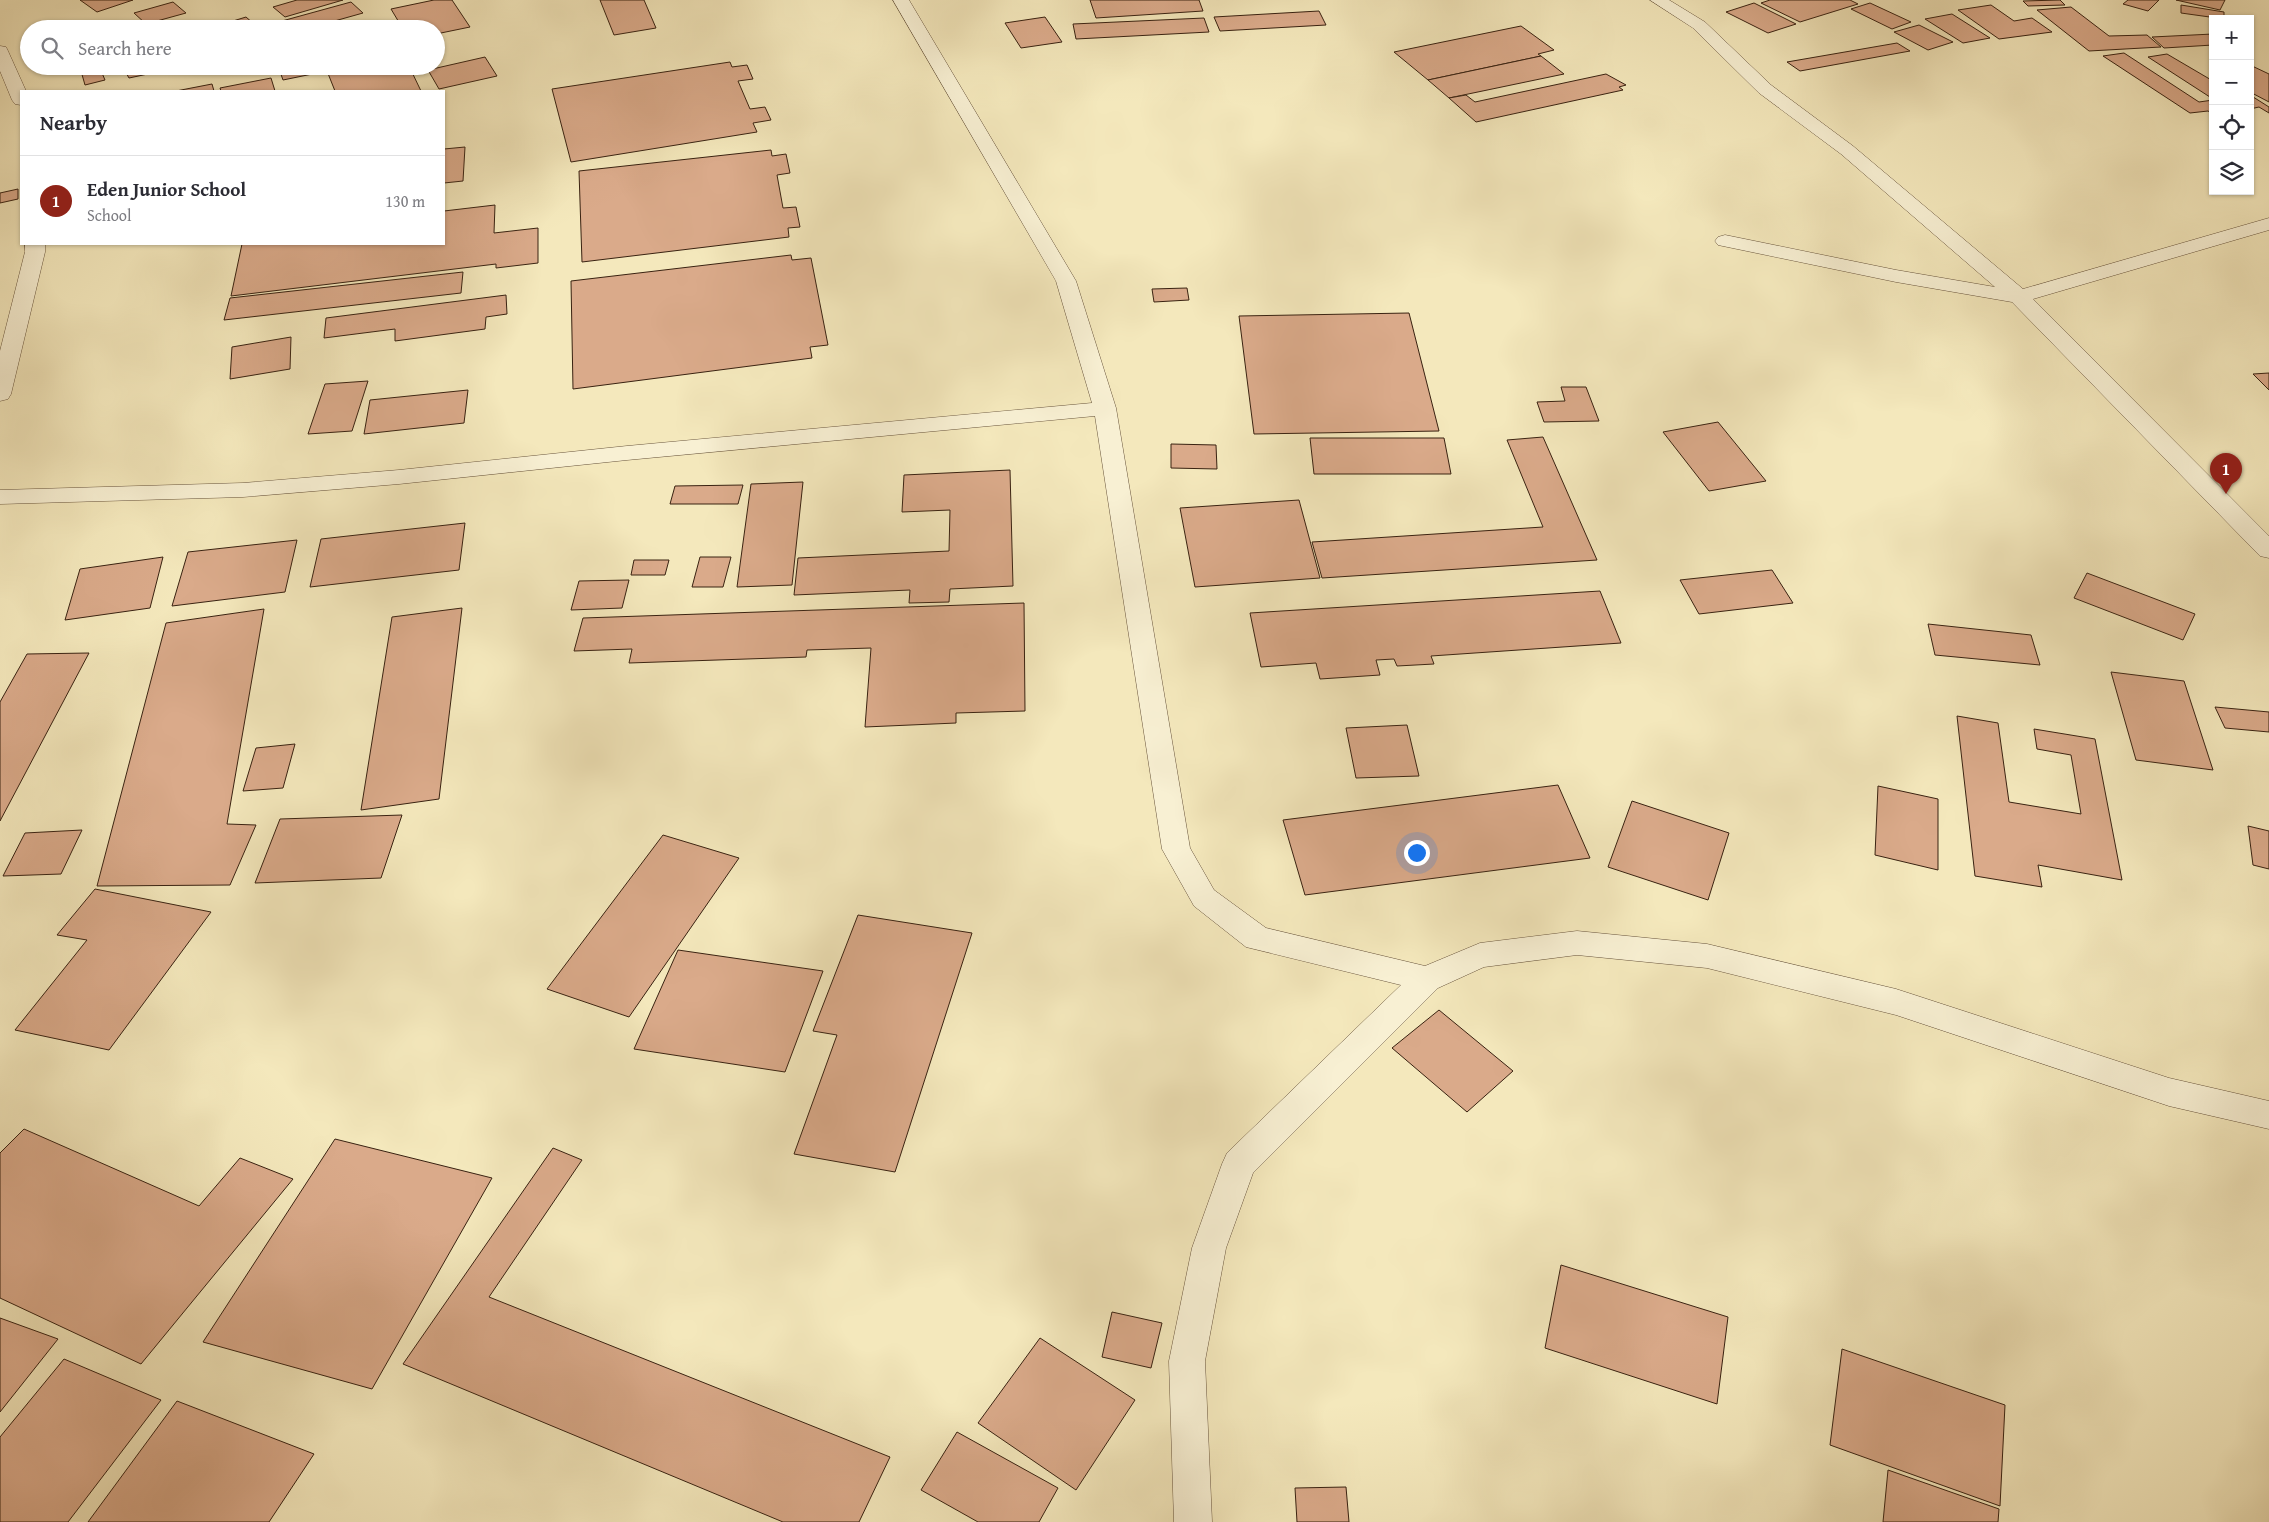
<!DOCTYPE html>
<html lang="en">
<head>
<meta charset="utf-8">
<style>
	:root { --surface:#fff; --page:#f7f7f7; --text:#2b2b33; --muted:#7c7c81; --line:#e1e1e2; --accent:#8f2418 }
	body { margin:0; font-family:"Gentium Book Plus",serif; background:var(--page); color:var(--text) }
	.controls { position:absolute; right:15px; top:15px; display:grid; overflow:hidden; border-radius:0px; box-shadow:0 1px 4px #0004 }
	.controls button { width:45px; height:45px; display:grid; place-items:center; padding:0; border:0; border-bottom:1px solid var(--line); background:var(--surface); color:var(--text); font:25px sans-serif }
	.you { position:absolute; left:1416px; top:852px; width:18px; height:18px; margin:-12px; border:4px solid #fff; border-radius:50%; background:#1a73e8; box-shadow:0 0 0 8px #1a73e833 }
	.badge { display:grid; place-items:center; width:32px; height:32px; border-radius:50%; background:var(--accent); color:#fff; font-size:16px; font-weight:700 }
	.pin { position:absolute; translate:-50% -41px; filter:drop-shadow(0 1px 2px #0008) }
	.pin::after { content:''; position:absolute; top:26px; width:18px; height:15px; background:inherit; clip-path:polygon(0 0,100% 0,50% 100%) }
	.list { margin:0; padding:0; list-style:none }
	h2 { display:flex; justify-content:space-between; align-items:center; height:65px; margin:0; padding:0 20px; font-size:21px }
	h2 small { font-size:16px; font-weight:400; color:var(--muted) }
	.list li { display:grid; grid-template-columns:32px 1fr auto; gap:15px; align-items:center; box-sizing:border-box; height:90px; padding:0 20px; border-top:1px solid var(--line) }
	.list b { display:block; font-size:19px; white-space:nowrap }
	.list p { margin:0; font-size:16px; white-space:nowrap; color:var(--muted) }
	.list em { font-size:16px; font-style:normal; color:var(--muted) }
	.icon { flex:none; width:28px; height:28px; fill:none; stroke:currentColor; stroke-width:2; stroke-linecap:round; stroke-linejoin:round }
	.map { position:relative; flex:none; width:2269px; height:1522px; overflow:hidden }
	.search { position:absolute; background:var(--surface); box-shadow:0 1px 4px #0004; left:20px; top:20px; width:425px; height:55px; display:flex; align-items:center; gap:12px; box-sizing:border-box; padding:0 18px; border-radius:28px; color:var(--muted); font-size:19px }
	.panel { position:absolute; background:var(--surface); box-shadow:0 1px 4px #0004; left:20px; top:90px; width:425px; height:155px; border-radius:0px }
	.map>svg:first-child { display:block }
	.building { fill:#daaa8a; stroke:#392211 }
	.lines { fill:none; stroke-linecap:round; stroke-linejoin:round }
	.minor-casing { stroke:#68543c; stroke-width:1 }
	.minor { fill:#f8f0d3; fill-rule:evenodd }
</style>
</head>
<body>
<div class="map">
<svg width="2269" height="1522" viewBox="0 0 2269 1522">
	<rect width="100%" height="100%" fill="#f4e8bc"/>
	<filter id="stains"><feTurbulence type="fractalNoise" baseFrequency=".004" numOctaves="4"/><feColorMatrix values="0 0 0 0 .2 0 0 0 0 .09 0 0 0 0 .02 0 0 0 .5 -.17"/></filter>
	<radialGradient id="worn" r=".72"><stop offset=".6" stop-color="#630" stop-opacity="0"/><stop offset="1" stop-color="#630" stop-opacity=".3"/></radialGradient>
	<!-- building -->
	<g class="building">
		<path d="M 80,0 L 133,0 L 97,12 Z"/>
		<path d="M 297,0 L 343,0 L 285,17 L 273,7 Z"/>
		<path d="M 434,0 L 452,0 L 470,27 L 436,34 L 436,29 L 403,29 L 391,9 Z"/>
		<path d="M 600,0 L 644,0 L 656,28 L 614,35 Z"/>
		<path d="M 1090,0 L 1199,0 L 1203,11 L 1096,18 Z"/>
		<path d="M 1770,0 L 1850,0 L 1858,4 L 1800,22 L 1761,3 Z"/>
		<path d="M 2060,0 L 2065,5 L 2028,6 L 2023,1 Z"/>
		<path d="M 2128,0 L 2159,0 L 2148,11 L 2123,4 Z"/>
		<path d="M 2176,0 L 2225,0 L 2220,10 Z"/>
		<path d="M 173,2 L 186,13 L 146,24 L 134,13 Z"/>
		<path d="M 351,2 L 363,13 L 306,29 L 276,29 L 271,24 Z"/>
		<path d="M 1754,3 L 1796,24 L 1768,33 L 1726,12 Z"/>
		<path d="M 1870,3 L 1911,22 L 1892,29 L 1851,9 Z"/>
		<path d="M 1991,5 L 2014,21 L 2032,18 L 2052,32 L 1999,39 L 1958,10 Z"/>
		<path d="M 2181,5 L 2224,12 L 2224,19 L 2181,13 Z"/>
		<path d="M 2071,7 L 2109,36 L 2147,35 L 2161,47 L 2089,51 L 2037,10 Z"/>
		<path d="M 1319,11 L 1326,25 L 1220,31 L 1214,17 Z"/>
		<path d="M 1952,14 L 1990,38 L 1963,43 L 1925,19 Z"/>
		<path d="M 246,17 L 254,24 L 237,29 L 207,29 Z"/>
		<path d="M 1045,17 L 1062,42 L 1021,48 L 1005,23 Z"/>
		<path d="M 1204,18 L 1209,32 L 1076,39 L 1073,24 Z"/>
		<path d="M 1919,25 L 1953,42 L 1928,50 L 1894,32 Z"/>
		<path d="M 1521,26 L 1554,50 L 1538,54 L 1541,56 L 1428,80 L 1394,52 Z"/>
		<path d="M 2213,34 L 2213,45 L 2164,48 L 2152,37 Z"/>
		<path d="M 1897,43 L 1910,51 L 1800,71 L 1787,62 Z"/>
		<path d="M 2124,53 L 2199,102 L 2213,100 L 2213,114 L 2208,111 L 2190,113 L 2103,56 Z"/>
		<path d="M 2167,54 L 2213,81 L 2213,99 L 2148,57 Z"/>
		<path d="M 1541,56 L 1564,74 L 1449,98 L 1428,80 Z"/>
		<path d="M 485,57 L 497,76 L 439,89 L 428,70 Z"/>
		<path d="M 730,62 L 732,67 L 747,65 L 753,79 L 738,81 L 750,109 L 765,107 L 771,120 L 753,123 L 757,132 L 571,162 L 552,89 Z"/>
		<path d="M 2250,65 L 2269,74 L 2269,102 L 2250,92 Z"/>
		<path d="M 103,66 L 114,66 L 116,70 L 102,73 L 105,80 L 85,85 L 81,71 Z"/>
		<path d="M 144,66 L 159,66 L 162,71 L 129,78 L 125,71 Z"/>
		<path d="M 278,66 L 409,66 L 421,91 L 335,91 L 327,71 L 283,80 Z"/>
		<path d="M 1606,74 L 1626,85 L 1619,87 L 1623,90 L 1476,122 L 1449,98 L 1466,95 L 1475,102 Z"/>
		<path d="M 271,78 L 275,91 L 221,91 L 220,88 Z"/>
		<path d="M 212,84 L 214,91 L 176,91 Z"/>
		<path d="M 2250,95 L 2269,107 L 2269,113 L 2259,107 L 2250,109 Z"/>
		<path d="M 465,147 L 463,181 L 444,183 L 444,149 Z"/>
		<path d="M 771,150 L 772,156 L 786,154 L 790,173 L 777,175 L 783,208 L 796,207 L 800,227 L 788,228 L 789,237 L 582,262 L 579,171 Z"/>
		<path d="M 18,189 L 18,199 L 0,203 L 0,193 Z"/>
		<path d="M 495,205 L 494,233 L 538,228 L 538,263 L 496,268 L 496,264 L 231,296 L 242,244 L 444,244 L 444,211 Z"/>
		<path d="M 791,255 L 792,260 L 811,258 L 828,345 L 810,347 L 812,358 L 573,389 L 571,281 Z"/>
		<path d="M 463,272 L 461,293 L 224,320 L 230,298 Z"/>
		<path d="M 1187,288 L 1189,300 L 1154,302 L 1152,289 Z"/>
		<path d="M 506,295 L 507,314 L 486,317 L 485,329 L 395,341 L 395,329 L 324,338 L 326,318 Z"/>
		<path d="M 1409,313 L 1439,431 L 1254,434 L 1239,316 Z"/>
		<path d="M 291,337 L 290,369 L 230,379 L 232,347 Z"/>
		<path d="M 2269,373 L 2269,390 L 2253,374 Z"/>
		<path d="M 368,381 L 352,431 L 308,434 L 325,384 Z"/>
		<path d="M 1561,387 L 1586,387 L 1599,421 L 1544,422 L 1537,402 L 1565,401 Z"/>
		<path d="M 468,390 L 464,423 L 364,434 L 370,400 Z"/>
		<path d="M 1718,422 L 1766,481 L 1709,491 L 1663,432 Z"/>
		<path d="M 1543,437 L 1597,560 L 1322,578 L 1312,542 L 1543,527 L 1507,440 Z"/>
		<path d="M 1310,438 L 1444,438 L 1451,474 L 1314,474 Z"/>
		<path d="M 1171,444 L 1216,445 L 1217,469 L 1171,468 Z"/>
		<path d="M 1010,470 L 1013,586 L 950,589 L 949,602 L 909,603 L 910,590 L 794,595 L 798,558 L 949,551 L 950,510 L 902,512 L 904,475 Z"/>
		<path d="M 803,482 L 792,585 L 737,587 L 751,484 Z"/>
		<path d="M 743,485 L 738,504 L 670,504 L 675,486 Z"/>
		<path d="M 1299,500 L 1320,578 L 1195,587 L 1180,508 Z"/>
		<path d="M 465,523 L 459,570 L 310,587 L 321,539 Z"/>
		<path d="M 297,540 L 285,592 L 172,606 L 188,552 Z"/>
		<path d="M 163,557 L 150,608 L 65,620 L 80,569 Z"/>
		<path d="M 700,557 L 731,557 L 723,587 L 692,587 Z"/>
		<path d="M 634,560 L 669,560 L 665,575 L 631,575 Z"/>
		<path d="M 1772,570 L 1793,603 L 1699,614 L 1680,580 Z"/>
		<path d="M 2087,573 L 2195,614 L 2183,640 L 2074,598 Z"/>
		<path d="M 629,580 L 622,608 L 571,610 L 579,581 Z"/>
		<path d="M 1600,591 L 1621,643 L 1431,656 L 1434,664 L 1397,666 L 1394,659 L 1376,660 L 1380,675 L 1320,679 L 1316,663 L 1261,667 L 1250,613 Z"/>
		<path d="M 1024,603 L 1025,711 L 956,713 L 956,723 L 865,727 L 871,648 L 807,650 L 806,657 L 629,663 L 632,649 L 574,651 L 583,618 Z"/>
		<path d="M 462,608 L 439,799 L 361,810 L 392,617 Z"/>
		<path d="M 264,609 L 227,824 L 256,825 L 230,885 L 97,886 L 166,623 Z"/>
		<path d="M 1928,624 L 2031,635 L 2040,665 L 1935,655 Z"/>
		<path d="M 89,653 L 0,821 L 0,702 L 27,654 Z"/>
		<path d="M 2111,672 L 2184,681 L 2213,770 L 2136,760 Z"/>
		<path d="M 2215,707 L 2269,712 L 2269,732 L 2225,728 Z"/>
		<path d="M 1957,716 L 1998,723 L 2009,802 L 2081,814 L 2071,755 L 2037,749 L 2034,729 L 2095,739 L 2122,880 L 2038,865 L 2042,887 L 1975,876 Z"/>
		<path d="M 1407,725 L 1419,776 L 1356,778 L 1346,728 Z"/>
		<path d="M 295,744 L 283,788 L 243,791 L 256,748 Z"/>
		<path d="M 1558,785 L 1590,858 L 1305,895 L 1283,820 Z"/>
		<path d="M 1878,786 L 1938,799 L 1938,870 L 1875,855 Z"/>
		<path d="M 1632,801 L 1729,833 L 1708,900 L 1608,867 Z"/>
		<path d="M 402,815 L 381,878 L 255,883 L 280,819 Z"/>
		<path d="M 2248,826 L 2269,831 L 2269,869 L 2253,865 Z"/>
		<path d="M 82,830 L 61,874 L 3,876 L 25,833 Z"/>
		<path d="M 663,835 L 739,858 L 629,1017 L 547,989 Z"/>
		<path d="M 95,889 L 211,912 L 109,1050 L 15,1030 L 87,940 L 57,935 Z"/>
		<path d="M 858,915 L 972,933 L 895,1172 L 794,1154 L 837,1035 L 813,1031 Z"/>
		<path d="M 678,950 L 823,971 L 785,1072 L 634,1049 Z"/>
		<path d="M 1439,1010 L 1513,1071 L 1467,1112 L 1392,1048 Z"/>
		<path d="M 24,1129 L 199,1206 L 240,1158 L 293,1179 L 141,1364 L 0,1298 L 0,1153 Z"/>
		<path d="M 335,1139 L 492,1178 L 372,1389 L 203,1342 Z"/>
		<path d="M 553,1148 L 582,1160 L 489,1297 L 890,1457 L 859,1522 L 783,1522 L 403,1364 Z"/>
		<path d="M 1561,1265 L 1728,1317 L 1717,1404 L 1545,1348 Z"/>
		<path d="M 1112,1312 L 1162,1323 L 1151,1368 L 1102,1357 Z"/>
		<path d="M 0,1318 L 58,1339 L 0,1412 Z"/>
		<path d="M 1040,1338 L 1135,1400 L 1076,1490 L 978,1423 Z"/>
		<path d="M 1842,1349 L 2005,1405 L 2000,1506 L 1830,1445 Z"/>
		<path d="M 64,1359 L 161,1400 L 68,1522 L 0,1522 L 0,1437 Z"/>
		<path d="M 177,1401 L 314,1454 L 269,1522 L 88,1522 Z"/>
		<path d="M 957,1432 L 1058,1488 L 1039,1522 L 978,1522 L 921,1490 Z"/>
		<path d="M 1888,1470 L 1999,1509 L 1998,1522 L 1883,1522 Z"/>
		<path d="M 1346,1487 L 1349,1522 L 1297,1522 L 1295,1488 Z"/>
	</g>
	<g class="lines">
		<!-- minor casing -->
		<g class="minor-casing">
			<g id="minor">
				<path d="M 893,0 L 909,0 L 1076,281 L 1116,408 L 1190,848 L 1214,890 L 1266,928 L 1425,966 L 1480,943 L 1577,931 L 1707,944 L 1896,989 L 2169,1078 L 2269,1101 L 2269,1129 L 2169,1106 L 1896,1015 L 1707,968 L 1577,955 L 1484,967 L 1438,988 L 1253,1173 L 1226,1248 L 1205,1361 L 1212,1522 L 1174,1522 L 1169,1361 L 1192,1248 L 1222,1164 L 1227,1153 L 1401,985 L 1246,947 L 1194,906 L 1162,849 L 1095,416 L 627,460 L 399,484 L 243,497 L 0,504 L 0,490 L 243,483 L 399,470 L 627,446 L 1092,403 L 1056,281 Z"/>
				<path d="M 1650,0 L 1669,0 L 1705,22 L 1771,85 L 1853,146 L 2023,289 L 2269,218 L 2269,230 L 2033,299 L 2269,536 L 2269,558 L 2260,556 L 2012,302 L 1896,282 L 1718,245 L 1715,241 L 1718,237 L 1725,235 L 1896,270 L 1995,287 L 1841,154 L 1759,93 L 1693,28 Z"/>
				<path d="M 0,46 L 6,47 L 8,51 L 26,91 L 21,91 L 21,105 L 15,104 L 12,100 L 0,71 Z"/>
				<path d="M 25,244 L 45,244 L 45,252 L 11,394 L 8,399 L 0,401 L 0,351 L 25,252 Z"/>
			</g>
		</g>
		<!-- minor -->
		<use href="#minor" class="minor"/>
	</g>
	<rect width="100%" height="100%" filter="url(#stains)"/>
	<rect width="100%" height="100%" fill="url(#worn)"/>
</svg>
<div class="controls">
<button>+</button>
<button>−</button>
<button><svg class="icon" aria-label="locate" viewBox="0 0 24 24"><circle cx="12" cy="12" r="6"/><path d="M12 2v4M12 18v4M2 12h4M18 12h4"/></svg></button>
<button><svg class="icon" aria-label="layers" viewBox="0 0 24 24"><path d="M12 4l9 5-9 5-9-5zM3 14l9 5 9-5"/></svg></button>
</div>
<div class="you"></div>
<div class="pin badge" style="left:2226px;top:494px">1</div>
<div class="search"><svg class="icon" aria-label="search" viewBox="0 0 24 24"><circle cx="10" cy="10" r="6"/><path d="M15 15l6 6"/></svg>Search here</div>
<section class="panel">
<h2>Nearby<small></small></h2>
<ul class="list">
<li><span class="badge">1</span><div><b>Eden Junior School</b><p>School</p></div><em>130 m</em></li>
</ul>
</section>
</div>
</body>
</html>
